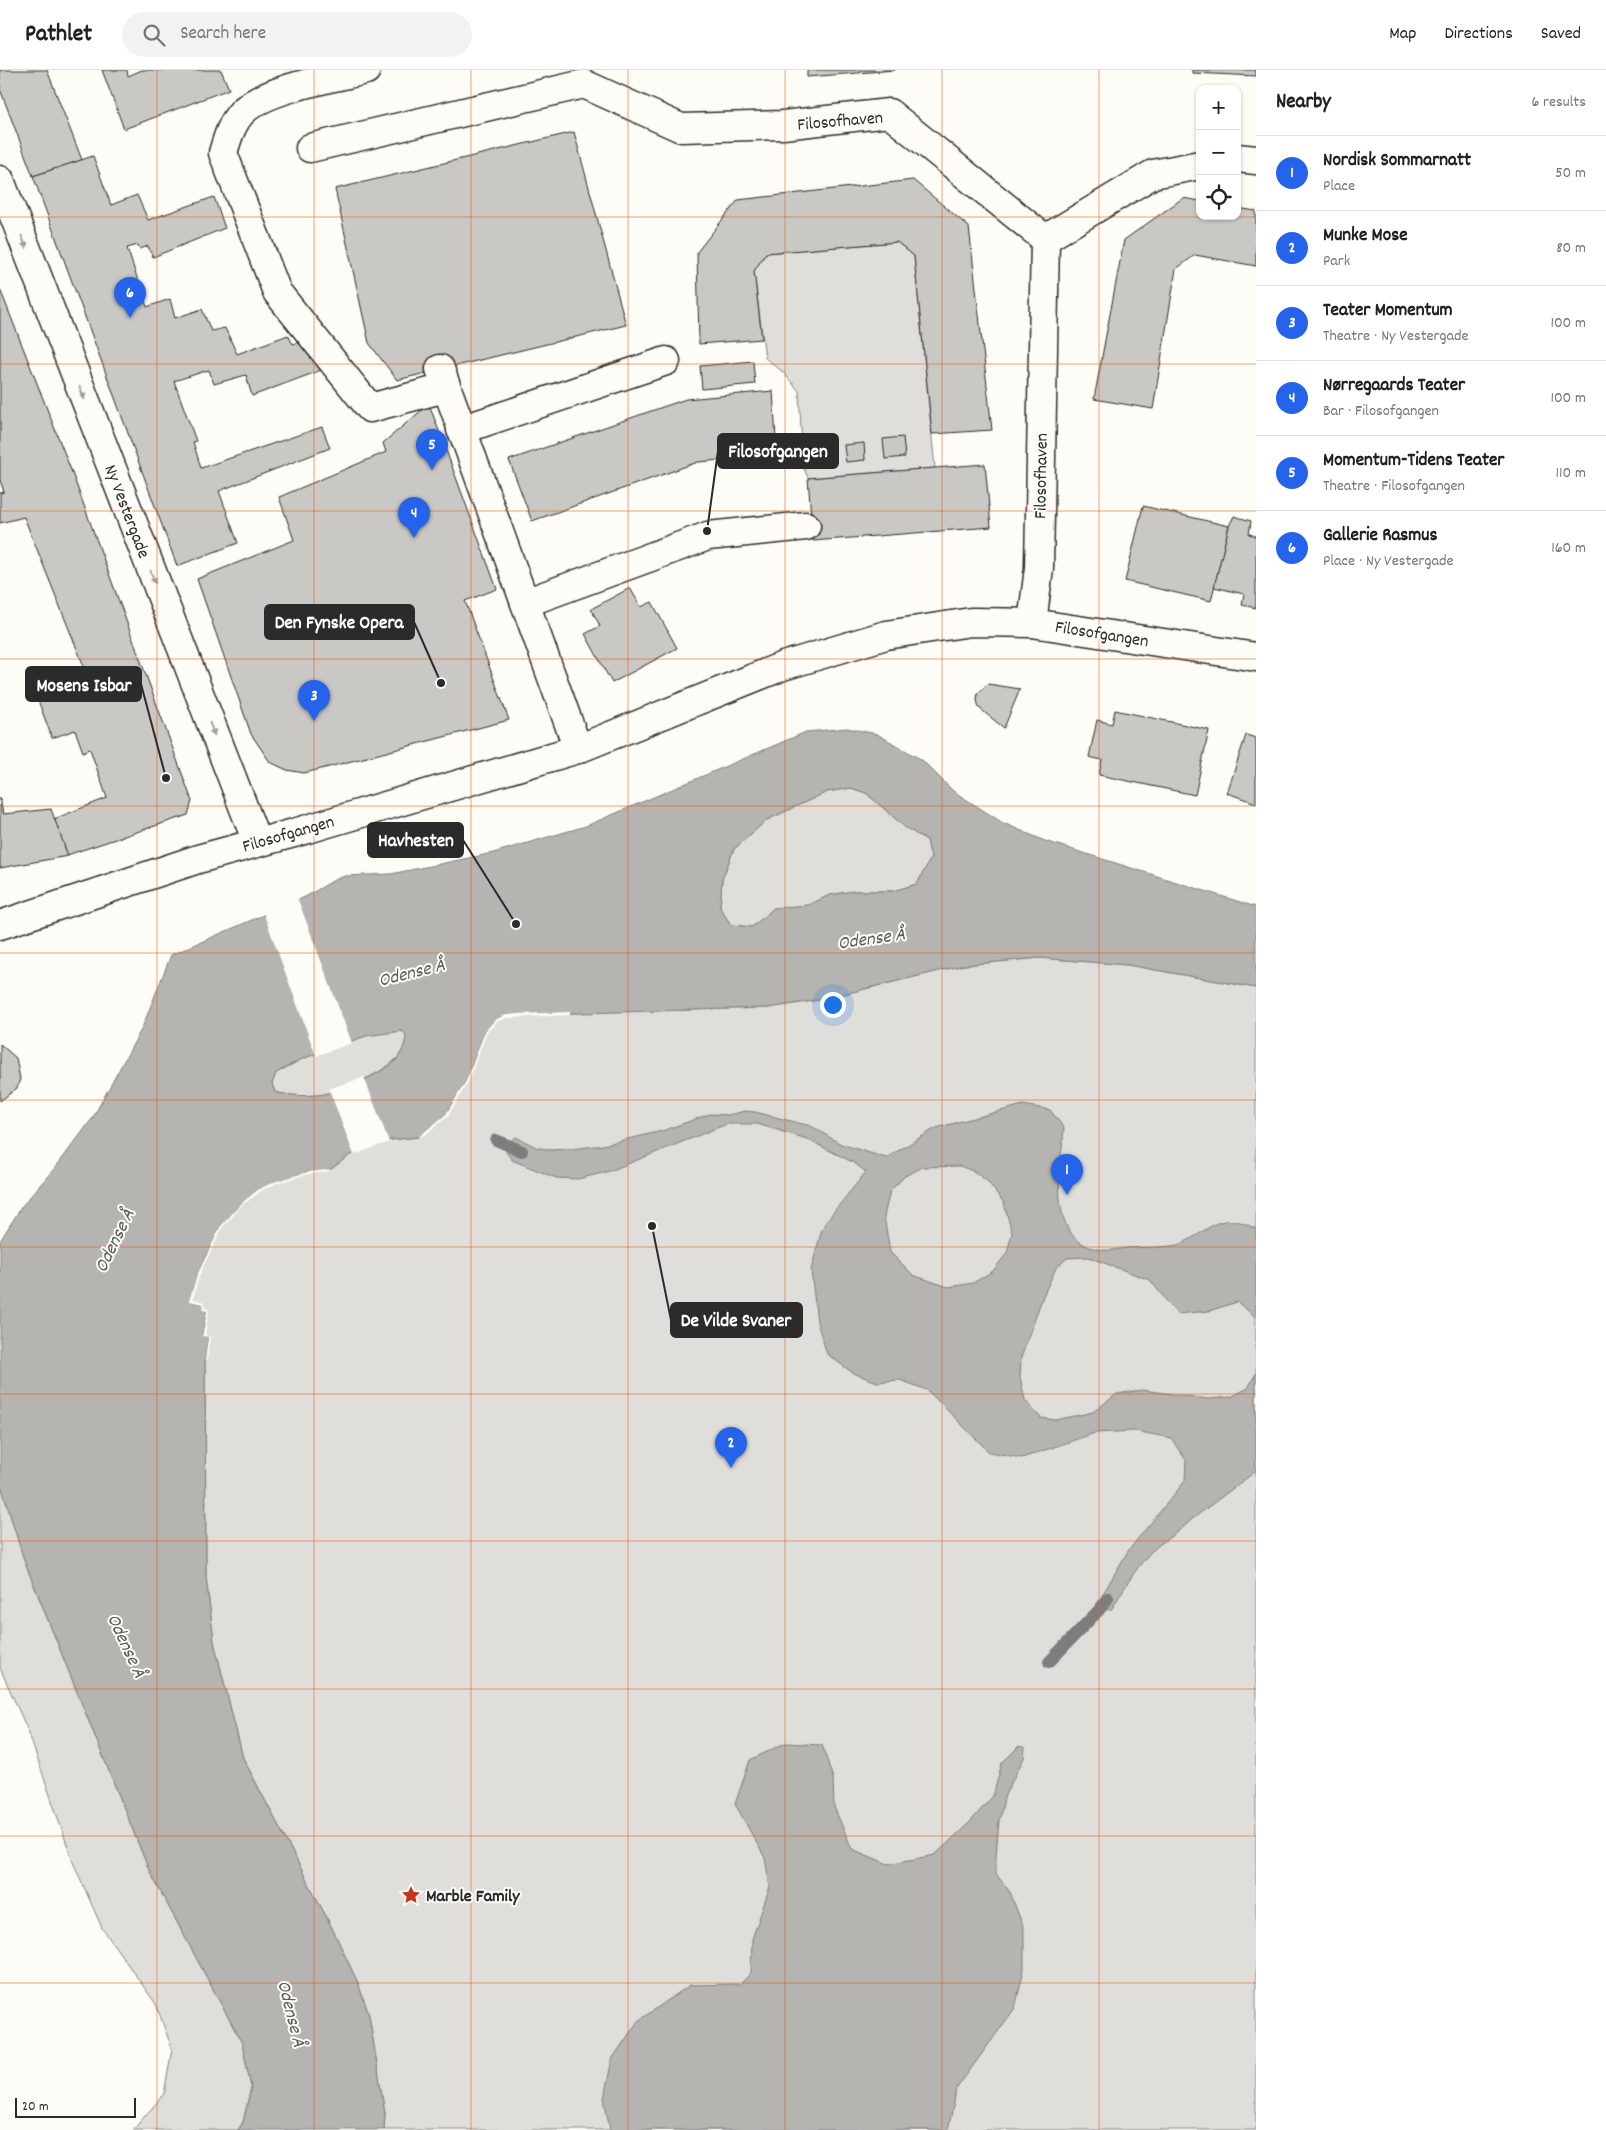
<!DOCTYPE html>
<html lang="en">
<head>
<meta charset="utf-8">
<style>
	:root { --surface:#fff; --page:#f2f2f2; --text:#222; --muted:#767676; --line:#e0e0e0; --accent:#2563eb }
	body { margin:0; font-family:Dekko,sans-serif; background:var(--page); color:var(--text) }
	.controls { position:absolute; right:15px; top:15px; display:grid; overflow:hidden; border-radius:10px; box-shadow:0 1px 4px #0004 }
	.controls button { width:45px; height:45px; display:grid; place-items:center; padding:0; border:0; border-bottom:1px solid var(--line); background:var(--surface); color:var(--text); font:25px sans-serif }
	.scale { position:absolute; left:15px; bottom:12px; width:121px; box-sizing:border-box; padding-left:5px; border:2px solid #2b2b2b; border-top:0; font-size:14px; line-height:18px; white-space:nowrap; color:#2b2b2b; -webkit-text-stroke:4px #fdfcf7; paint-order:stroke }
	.you { position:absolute; left:832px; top:934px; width:18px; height:18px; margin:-12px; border:4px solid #fff; border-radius:50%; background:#1a73e8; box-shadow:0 0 0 8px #1a73e833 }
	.badge { display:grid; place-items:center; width:32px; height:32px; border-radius:50%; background:var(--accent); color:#fff; font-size:16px; font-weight:700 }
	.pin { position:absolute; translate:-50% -41px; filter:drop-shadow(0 1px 2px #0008) }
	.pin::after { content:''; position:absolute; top:26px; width:18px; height:15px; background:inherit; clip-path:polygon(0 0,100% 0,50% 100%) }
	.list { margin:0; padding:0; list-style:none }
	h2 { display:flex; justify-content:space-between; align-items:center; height:65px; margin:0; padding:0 20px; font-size:21px }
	h2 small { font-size:16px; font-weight:400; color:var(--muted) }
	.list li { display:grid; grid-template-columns:32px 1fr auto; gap:15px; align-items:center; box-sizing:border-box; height:75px; padding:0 20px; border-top:1px solid var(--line) }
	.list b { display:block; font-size:19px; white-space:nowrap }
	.list p { margin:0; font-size:16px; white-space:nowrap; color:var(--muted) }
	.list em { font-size:16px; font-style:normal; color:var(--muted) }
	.icon { flex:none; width:28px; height:28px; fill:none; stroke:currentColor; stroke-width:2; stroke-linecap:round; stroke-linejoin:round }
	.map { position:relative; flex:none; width:1256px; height:2060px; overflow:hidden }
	header { display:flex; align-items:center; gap:30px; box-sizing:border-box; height:70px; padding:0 25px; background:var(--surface); border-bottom:1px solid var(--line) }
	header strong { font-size:24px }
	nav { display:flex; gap:28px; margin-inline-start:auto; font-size:18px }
	.search { width:350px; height:45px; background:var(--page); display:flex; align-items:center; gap:12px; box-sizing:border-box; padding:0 18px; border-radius:28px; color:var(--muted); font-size:19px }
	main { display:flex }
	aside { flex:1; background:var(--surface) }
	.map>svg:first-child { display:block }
	.green { fill:#dfdeda; stroke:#858482 }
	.water { fill:#b5b4b1; stroke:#7e7d7b; fill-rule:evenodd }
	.pier { fill:#fdfcf7 }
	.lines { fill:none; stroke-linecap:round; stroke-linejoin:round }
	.stream { stroke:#7e7d7b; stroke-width:12 }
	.building { fill:#c9c8c4; stroke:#2b2b2b }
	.minor-casing { stroke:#2b2b2b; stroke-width:31 }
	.major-casing { stroke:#2b2b2b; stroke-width:31 }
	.minor { stroke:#fdfcf7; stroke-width:28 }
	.major { stroke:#fdfcf7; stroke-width:28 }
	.oneway { fill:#9e9e9b }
	.grid { fill:none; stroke:#e8590c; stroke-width:1; stroke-opacity:0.55 }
	.labels { text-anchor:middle; stroke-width:4; stroke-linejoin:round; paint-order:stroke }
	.street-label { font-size:18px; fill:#2b2b2b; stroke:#fdfcf7 }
	.poi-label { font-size:18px; font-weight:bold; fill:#2b2b2b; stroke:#fdfcf7; text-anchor:start }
	.water-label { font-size:19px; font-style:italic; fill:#5b5b5a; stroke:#fdfcf7 }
	.leader { fill:none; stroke:#2b2b2b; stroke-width:2 }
	.callout-dot { fill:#2b2b2b; stroke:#fdfcf7; stroke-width:2 }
	.callout { fill:#2b2b2b; stroke:#2b2b2b; stroke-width:2 }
	.callout-label { font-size:19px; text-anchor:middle; font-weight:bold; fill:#fff }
</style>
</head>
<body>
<header>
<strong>Pathlet</strong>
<div class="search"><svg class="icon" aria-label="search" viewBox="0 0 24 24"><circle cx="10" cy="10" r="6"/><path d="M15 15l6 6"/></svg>Search here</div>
<nav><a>Map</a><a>Directions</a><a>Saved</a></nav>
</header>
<main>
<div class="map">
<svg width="1256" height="2060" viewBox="0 0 1256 2060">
	<rect width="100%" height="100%" fill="#fdfcf7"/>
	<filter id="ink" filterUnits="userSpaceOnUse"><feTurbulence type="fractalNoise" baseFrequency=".02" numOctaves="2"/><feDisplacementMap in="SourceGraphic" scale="10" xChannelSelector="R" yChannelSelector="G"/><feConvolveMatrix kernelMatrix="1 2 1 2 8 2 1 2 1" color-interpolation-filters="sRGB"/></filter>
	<g filter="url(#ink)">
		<!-- green -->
		<g class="green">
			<path d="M 897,172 L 914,186 L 935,398 L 808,408 L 803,396 L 799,321 L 783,302 L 765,288 L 754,201 L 766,183 Z"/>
			<path d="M 851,718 L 866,723 L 906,758 L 927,770 L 931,788 L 917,814 L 893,821 L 853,821 L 830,825 L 808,835 L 774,838 L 752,857 L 731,855 L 720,838 L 722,809 L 734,779 L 767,750 L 827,722 Z"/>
			<path d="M 1040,888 L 1128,895 L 1256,918 L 1256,2060 L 384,2060 L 385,2044 L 369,1945 L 358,1913 L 331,1856 L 243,1688 L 214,1572 L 206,1507 L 205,1290 L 208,1267 L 202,1266 L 207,1241 L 202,1240 L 189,1231 L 197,1205 L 220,1157 L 259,1119 L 307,1102 L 331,1099 L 350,1085 L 391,1070 L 418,1067 L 477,984 L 485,961 L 495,950 L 517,944 L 768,938 L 819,930 L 964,895 Z"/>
			<path d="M 402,961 L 406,965 C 406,974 402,983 396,989 C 382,1004 338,1023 318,1025 C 304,1026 289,1026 275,1022 L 272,1014 L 276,1003 L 302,989 L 366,965 Z"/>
			<path d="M 0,1412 L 25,1493 L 149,1800 L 242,1973 L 251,2017 L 243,2052 L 238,2060 L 133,2060 L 164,2024 L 172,1979 L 156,1934 L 102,1858 L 73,1792 L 28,1661 L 0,1598 Z"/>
		</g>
		<!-- water -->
		<g class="water">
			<path d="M 847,658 L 877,664 L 922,690 L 953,721 L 1003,753 L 1045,771 L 1256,837 L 1256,918 L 1128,895 L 1040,888 L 964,895 L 819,930 L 768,938 L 505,945 L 485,961 L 466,1011 L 446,1044 L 418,1067 L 391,1070 L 350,1085 L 331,1099 L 307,1102 L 259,1119 L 220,1157 L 197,1205 L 190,1231 L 203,1234 L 202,1240 L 207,1240 L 202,1265 L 208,1267 L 205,1290 L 206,1507 L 214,1572 L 243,1688 L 331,1856 L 358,1913 L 369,1945 L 385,2044 L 384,2060 L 238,2060 L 243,2052 L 251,2017 L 242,1973 L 149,1800 L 25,1493 L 0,1412 L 0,1171 L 22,1136 L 59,1093 L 92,1049 L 142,958 L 171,885 L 305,827 L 336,809 L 345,806 L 391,804 L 493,783 L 586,756 L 806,662 ZM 851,718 L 866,723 L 906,758 L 927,770 L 931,788 L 917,814 L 893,821 L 853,821 L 830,825 L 808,835 L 774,838 L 752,857 L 731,855 L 720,838 L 722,809 L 734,779 L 767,750 L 827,722 ZM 402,961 L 406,965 C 406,974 402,983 396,990 C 382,1004 338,1023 318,1025 C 304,1026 289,1026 275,1022 L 272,1014 L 276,1003 L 302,989 L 366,966 Z"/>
			<path d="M 1023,1035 L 1050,1040 L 1064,1058 C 1061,1098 1044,1175 1104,1180 C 1111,1181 1119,1179 1127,1178 C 1140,1177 1169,1178 1180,1174 C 1212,1161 1218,1138 1256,1159 L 1256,1247 L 1237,1232 L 1209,1241 L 1177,1244 L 1150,1210 L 1088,1187 L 1067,1188 L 1056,1198 L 1043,1226 L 1021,1288 L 1020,1307 L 1025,1330 L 1041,1348 L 1056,1350 L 1093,1342 L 1117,1324 L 1142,1320 L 1208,1329 L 1231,1327 L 1248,1318 L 1256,1303 L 1256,1401 L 1191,1450 C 1179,1463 1161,1471 1148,1485 C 1134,1501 1122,1522 1111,1540 L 1097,1539 L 1097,1534 L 1128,1481 L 1185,1411 L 1186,1390 L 1171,1368 L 1135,1361 L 1095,1363 L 1022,1388 L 989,1382 L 927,1320 L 900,1310 L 877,1312 L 853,1303 L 827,1284 L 817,1252 L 811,1200 L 822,1159 L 827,1150 L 866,1102 L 854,1093 L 807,1069 L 757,1054 L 727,1054 L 610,1101 L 578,1109 L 556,1108 L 512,1090 L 506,1082 L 506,1074 L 516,1067 L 536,1077 L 550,1080 L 571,1079 L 603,1075 L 662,1061 L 710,1044 L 728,1045 L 745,1041 L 755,1042 L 811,1056 L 841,1074 L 886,1088 L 936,1058 ZM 960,1096 L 975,1102 L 988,1112 L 1004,1133 L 1012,1163 L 1007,1183 L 993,1201 L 973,1213 L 948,1217 L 913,1205 L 890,1182 L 884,1146 L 890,1121 L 905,1106 L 923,1097 Z"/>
			<path d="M 785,1673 L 822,1675 L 833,1708 L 834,1737 L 852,1779 L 888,1794 L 935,1785 L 970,1752 L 993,1726 L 1002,1693 L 1019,1676 L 1025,1678 L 1024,1688 L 1005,1725 L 999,1751 L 996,1785 L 996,1804 L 1010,1822 L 1024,1859 L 1024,1899 L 1015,1938 L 957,2018 L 948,2060 L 610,2060 L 604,2028 L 612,1989 L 638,1951 L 690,1915 L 740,1914 L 751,1903 L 752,1869 L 770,1817 L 765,1788 L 735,1734 L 750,1690 Z"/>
		</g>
		<!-- pier -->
		<g class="pier">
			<path d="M 297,827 L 352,973 L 316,986 L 263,842 Z"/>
			<path d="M 570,942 L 570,945 L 506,948 L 497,952 L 487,962 L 468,1012 L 448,1046 L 425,1065 L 418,1067 L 446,1044 L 466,1011 L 485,961 L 495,950 L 505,945 L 517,944 Z"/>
			<path d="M 364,1007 L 389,1072 L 354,1085 L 329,1019 Z"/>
			<path d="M 331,1099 L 327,1102 L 308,1104 L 275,1114 L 261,1121 L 244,1134 L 222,1158 L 199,1206 L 193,1229 L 204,1232 L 205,1238 L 209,1240 L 205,1264 L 210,1267 L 207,1290 L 205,1290 L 208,1267 L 202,1266 L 207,1241 L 202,1240 L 203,1234 L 189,1231 L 197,1205 L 220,1157 L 243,1132 L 259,1119 L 274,1112 L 307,1102 Z"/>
		</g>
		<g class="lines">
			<!-- stream -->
			<g class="stream">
				<path d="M 496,1070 L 522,1081"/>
				<path d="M 1049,1592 L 1100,1539 L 1108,1528"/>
			</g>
		</g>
		<!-- building -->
		<g class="building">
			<path d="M 0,0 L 47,0 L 82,90 L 33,106 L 0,19 Z"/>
			<path d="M 102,0 L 127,0 L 128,6 L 142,0 L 221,0 L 229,19 L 124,59 Z"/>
			<path d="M 807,0 L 895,0 L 807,7 Z"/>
			<path d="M 1192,0 L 1256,0 L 1256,6 L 1192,3 Z"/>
			<path d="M 574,62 L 626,255 L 397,310 L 369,273 L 335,119 Z"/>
			<path d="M 93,86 L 111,135 L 137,125 L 148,150 L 214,127 L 225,158 L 153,187 L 148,176 L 140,179 L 138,175 L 127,178 L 147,237 L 170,229 L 175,248 L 202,239 L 211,261 L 225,258 L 237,284 L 288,265 L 293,274 L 304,270 L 324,299 L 252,326 L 246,305 L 214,314 L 209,300 L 174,311 L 196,371 L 193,372 L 201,398 L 322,357 L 330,378 L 219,421 L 238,473 L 177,496 L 33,106 Z"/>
			<path d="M 913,110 L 969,157 L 992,360 L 932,364 L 914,186 L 897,172 L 766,183 L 754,201 L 762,269 L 699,274 L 697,182 L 738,130 Z"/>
			<path d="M 1183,128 L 1200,131 L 1200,146 L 1237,146 L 1237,138 L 1256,141 L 1256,196 L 1195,185 L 1176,199 L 1153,339 L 1094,329 L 1124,170 Z"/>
			<path d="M 0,219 L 71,400 L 192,731 L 188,745 L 67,785 L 54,749 L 107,728 L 90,679 L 83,682 L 75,660 L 52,668 L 35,622 L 87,604 L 24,447 L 0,453 L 0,423 L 4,422 L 0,410 Z"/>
			<path d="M 753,291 L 755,314 L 702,319 L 700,296 Z"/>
			<path d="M 773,321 L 777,385 L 698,392 L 532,451 L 509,390 L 686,329 Z"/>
			<path d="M 429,334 L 497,519 L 465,531 L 509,650 L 321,699 L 304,703 L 287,700 L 270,692 L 251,664 L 197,509 L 294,470 L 279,427 L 386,382 L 383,373 Z"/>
			<path d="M 903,367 L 905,387 L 885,389 L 883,369 Z"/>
			<path d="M 864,373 L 865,390 L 846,392 L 844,375 Z"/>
			<path d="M 985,394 L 991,457 L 813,471 L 808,408 Z"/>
			<path d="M 1143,436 L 1229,456 L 1211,531 L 1125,511 Z"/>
			<path d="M 1234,446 L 1251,451 L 1249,464 L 1256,466 L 1256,538 L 1242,535 L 1244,524 L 1214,517 L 1229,456 Z"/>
			<path d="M 630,518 L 641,537 L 652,532 L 677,578 L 612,613 L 585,564 L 600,556 L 591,539 Z"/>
			<path d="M 988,614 L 1020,619 L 1004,658 L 979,638 L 977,630 L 978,623 Z"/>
			<path d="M 1115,640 L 1209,660 L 1195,725 L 1099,705 L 1102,690 L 1089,687 L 1097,650 L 1112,654 Z"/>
			<path d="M 1246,665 L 1256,668 L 1256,733 L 1227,723 Z"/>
			<path d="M 0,728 L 3,744 L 51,739 L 68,786 L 0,798 Z"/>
			<path d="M 0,974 L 16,988 L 20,1009 L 17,1018 L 0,1031 Z"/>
		</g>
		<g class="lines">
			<!-- minor casing -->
			<g class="minor-casing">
				<g id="minor">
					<path d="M 366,0 C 332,8 268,18 243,41 C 232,52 227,69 223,83 L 277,222 L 370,338 L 445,318"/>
					<path d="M 310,78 L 584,14 L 681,58 L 783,55 L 889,43 L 1045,169"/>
					<path d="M 1237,88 L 1256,90"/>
					<path d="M 0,110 L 257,772"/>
					<path d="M 1045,169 L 1153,104 L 1200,95"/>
					<path d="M 440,299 L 578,679"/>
					<path d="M 461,360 L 666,291"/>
					<path d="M 525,533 L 708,466 L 806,456"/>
					<path d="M 1032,553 L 1039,498 L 1045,169"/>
				</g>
			</g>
			<!-- major casing -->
			<g class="major-casing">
				<path id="major" d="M 0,855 L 198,789 L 294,763 L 578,679 L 783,596 L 886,565 L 971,552 L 1032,553 L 1256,587"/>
			</g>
			<!-- minor -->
			<use href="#minor" class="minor"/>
			<!-- major -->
			<use href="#major" class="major"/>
		</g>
		<!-- one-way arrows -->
		<defs><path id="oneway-solid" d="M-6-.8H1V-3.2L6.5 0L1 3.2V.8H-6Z" transform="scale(1.25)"/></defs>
		<g class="oneway">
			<use href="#oneway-solid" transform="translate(24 172) rotate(69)"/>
			<use href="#oneway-solid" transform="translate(82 323) rotate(69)"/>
			<use href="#oneway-solid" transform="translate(153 507) rotate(69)"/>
			<use href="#oneway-solid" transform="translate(212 659) rotate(69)"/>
		</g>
	</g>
	<!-- grid -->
	<path class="grid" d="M 157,0 L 157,2060M 314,0 L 314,2060M 471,0 L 471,2060M 628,0 L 628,2060M 785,0 L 785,2060M 942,0 L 942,2060M 1099,0 L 1099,2060M 0,147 L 1256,147M 0,294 L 1256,294M 0,441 L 1256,441M 0,589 L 1256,589M 0,736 L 1256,736M 0,883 L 1256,883M 0,1030 L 1256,1030M 0,1177 L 1256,1177M 0,1324 L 1256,1324M 0,1471 L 1256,1471M 0,1619 L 1256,1619M 0,1766 L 1256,1766M 0,1913 L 1256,1913"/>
	<!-- icons -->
	<defs>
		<g id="sight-bare" transform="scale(1.5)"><path d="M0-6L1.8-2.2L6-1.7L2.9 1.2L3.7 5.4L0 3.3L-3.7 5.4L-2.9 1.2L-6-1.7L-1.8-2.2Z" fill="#c8321e" stroke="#fdfcf7" stroke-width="2.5" paint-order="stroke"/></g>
	</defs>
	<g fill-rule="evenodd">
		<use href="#sight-bare" x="411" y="1825"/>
	</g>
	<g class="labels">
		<!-- street labels -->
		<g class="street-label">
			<text transform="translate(840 50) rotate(-5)" y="6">Filosofhaven</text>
			<text transform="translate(1040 406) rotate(-89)" y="6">Filosofhaven</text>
			<text transform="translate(128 441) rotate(69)" y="6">Ny Vestergade</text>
			<text transform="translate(1102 563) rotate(9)" y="6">Filosofgangen</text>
			<text transform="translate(288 763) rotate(-16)" y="6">Filosofgangen</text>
		</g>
		<!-- poi labels -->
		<g class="poi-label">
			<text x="426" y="1831">Marble Family</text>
		</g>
		<!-- water labels -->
		<g class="water-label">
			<text transform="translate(871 867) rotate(-8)" y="7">Odense Å</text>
			<text transform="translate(411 901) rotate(-14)" y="7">Odense Å</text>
			<text transform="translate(113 1170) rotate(-64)" y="7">Odense Å</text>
			<text transform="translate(128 1575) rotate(65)" y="7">Odense Å</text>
			<text transform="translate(293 1943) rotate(76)" y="7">Odense Å</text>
		</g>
	</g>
	<!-- callouts -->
	<path class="leader" d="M707 461L718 381M441 613L414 552M166 708L141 614M516 854L463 770M652 1156L671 1250"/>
	<g class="callout-dot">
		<circle cx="707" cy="461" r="5"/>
		<circle cx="441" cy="613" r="5"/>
		<circle cx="166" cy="708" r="5"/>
		<circle cx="516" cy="854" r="5"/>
		<circle cx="652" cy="1156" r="5"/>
	</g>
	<g class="callout">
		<rect x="718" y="364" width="120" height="34" rx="5"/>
		<rect x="265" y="535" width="149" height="34" rx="5"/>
		<rect x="26" y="597" width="115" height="34" rx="5"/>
		<rect x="368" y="753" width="95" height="34" rx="5"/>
		<rect x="671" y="1233" width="131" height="34" rx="5"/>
	</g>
	<g class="callout-label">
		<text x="778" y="387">Filosofgangen</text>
		<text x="339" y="558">Den Fynske Opera</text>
		<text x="84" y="621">Mosens Isbar</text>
		<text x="416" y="776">Havhesten</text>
		<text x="736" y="1256">De Vilde Svaner</text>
	</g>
</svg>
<div class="controls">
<button>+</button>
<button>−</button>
<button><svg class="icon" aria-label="locate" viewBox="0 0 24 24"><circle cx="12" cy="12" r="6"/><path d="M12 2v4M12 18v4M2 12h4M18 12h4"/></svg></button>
</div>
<div class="scale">20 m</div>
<div class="you"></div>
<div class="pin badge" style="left:1067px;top:1125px">1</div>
<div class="pin badge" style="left:731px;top:1398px">2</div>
<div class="pin badge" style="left:314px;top:651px">3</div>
<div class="pin badge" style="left:414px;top:468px">4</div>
<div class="pin badge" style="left:432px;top:400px">5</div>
<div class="pin badge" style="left:130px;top:248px">6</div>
</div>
<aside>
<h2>Nearby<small>6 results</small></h2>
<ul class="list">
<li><span class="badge">1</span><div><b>Nordisk Sommarnatt</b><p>Place</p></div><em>50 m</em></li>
<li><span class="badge">2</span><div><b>Munke Mose</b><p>Park</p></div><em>80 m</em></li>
<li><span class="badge">3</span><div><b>Teater Momentum</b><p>Theatre · Ny Vestergade</p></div><em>100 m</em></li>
<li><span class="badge">4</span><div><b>Nørregaards Teater</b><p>Bar · Filosofgangen</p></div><em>100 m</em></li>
<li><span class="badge">5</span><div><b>Momentum-Tidens Teater</b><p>Theatre · Filosofgangen</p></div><em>110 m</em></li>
<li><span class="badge">6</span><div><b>Gallerie Rasmus</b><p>Place · Ny Vestergade</p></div><em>160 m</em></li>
</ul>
</aside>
</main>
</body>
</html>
